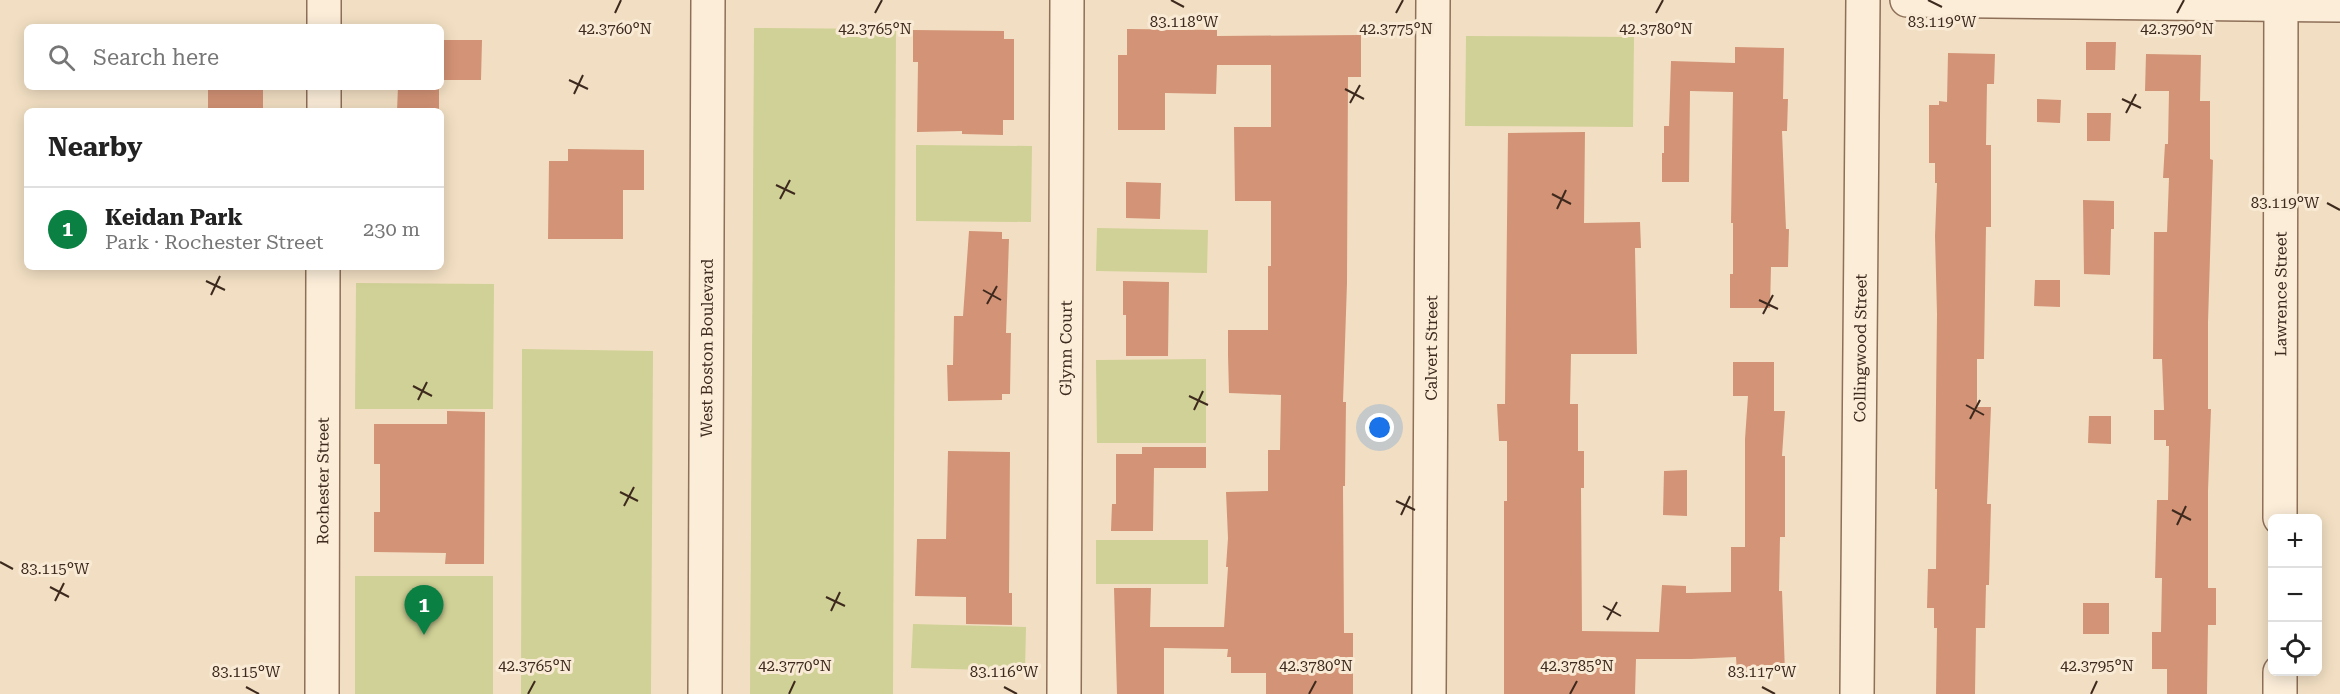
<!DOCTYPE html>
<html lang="en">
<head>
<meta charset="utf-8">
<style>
	:root { --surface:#fff; --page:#f2f2f2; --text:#222; --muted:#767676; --line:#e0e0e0; --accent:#0b8043 }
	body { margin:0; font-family:"Roboto Serif",serif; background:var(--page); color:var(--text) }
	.controls { position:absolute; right:18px; bottom:18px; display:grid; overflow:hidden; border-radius:9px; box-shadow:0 3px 15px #0003 }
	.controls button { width:54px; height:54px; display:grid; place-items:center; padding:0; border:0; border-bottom:2px solid var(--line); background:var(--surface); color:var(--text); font:30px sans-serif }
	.you { position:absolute; left:1380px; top:428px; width:21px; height:21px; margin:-15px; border:4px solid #fff; border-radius:50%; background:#1a73e8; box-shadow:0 0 0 9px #1a73e833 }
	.badge { display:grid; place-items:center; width:39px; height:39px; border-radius:50%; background:var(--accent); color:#fff; font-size:20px; font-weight:700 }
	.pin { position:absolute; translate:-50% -50px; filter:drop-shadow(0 2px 3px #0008) }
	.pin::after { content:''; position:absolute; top:32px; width:21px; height:18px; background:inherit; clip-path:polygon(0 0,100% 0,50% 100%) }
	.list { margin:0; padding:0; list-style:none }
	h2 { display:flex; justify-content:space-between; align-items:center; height:78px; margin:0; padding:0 24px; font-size:26px }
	h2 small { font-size:20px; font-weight:400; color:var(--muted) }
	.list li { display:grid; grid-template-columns:39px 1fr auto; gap:18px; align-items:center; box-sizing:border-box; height:84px; padding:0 24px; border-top:2px solid var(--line) }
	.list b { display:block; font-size:22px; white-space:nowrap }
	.list p { margin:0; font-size:20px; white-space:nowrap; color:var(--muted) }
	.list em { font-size:20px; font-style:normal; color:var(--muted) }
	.icon { flex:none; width:33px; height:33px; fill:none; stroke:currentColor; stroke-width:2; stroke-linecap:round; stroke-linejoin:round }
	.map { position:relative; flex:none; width:2340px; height:694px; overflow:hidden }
	.search { position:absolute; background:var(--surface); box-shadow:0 3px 15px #0003; left:24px; top:24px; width:420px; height:66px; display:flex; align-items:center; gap:15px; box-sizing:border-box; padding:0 21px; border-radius:9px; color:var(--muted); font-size:22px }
	.panel { position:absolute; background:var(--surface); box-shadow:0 3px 15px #0003; left:24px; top:108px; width:420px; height:162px; border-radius:9px }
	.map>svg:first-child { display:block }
	.green { fill:#d0d196 }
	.building { fill:#d39376 }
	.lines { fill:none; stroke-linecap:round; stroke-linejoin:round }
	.minor-casing { stroke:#8e6f58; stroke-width:36 }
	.minor { stroke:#fbedd8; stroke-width:33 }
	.ticks { fill:none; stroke:#3d291d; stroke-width:2 }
	.labels { text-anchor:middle; stroke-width:6; stroke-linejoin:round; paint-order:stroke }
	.street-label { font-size:16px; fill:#3d291d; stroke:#f8ead4 }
	.ticks-label { font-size:15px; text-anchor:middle; fill:#3d291d; stroke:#f8ead4; stroke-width:6; stroke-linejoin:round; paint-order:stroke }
</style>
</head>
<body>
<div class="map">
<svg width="2340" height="694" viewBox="0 0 2340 694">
	<rect width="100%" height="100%" fill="#f2dfc3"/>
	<!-- green -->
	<g class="green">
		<path d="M 754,28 L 896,29 L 893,694 L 750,694 Z"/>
		<path d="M 1466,36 L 1634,37 L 1633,127 L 1465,126 Z"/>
		<path d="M 916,145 L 1032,146 L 1031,222 L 916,221 Z"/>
		<path d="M 1097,228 L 1208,230 L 1207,273 L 1096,271 Z"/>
		<path d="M 356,283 L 494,284 L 493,409 L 355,409 Z"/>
		<path d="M 522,349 L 653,351 L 651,694 L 521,694 Z"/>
		<path d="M 1206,359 L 1206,443 L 1097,443 L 1096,360 Z"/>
		<rect x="1096" y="540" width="112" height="44"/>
		<rect x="355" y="576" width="138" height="118"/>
		<path d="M 913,624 L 1026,627 L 1025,671 L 911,668 Z"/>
	</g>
	<!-- building -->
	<g class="building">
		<path d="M 1127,29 L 1217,30 L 1217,36 L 1361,35 L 1361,77 L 1348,77 L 1347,283 L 1343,402 L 1346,402 L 1345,486 L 1343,486 L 1344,633 L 1353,633 L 1353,694 L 1266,694 L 1266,673 L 1231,673 L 1231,657 L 1227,657 L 1228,649 L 1164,648 L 1164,694 L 1117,694 L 1114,588 L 1151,588 L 1150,627 L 1224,627 L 1228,567 L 1226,567 L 1228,538 L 1226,492 L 1268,491 L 1268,450 L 1280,450 L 1281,395 L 1229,393 L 1228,355 L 1228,330 L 1268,330 L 1268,266 L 1271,266 L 1271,201 L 1235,201 L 1234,127 L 1271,127 L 1271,65 L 1217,65 L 1216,94 L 1165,93 L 1165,130 L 1118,130 L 1118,55 L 1127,55 Z"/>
		<path d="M 913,30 L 1004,31 L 1004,39 L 1014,39 L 1014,120 L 1003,120 L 1003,135 L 962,134 L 962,131 L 917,132 L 918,62 L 913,62 Z"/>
		<path d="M 441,40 L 482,40 L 481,80 L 441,80 Z"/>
		<path d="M 2086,42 L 2116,42 L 2115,70 L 2086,70 Z"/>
		<path d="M 1735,47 L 1784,48 L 1783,99 L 1788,99 L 1787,131 L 1782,131 L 1786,229 L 1789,229 L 1788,267 L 1771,267 L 1770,308 L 1730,308 L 1730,274 L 1733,274 L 1733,223 L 1731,223 L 1733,92 L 1690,91 L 1689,182 L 1662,182 L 1662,153 L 1664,153 L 1664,126 L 1669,126 L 1671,61 L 1735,63 Z"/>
		<path d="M 1948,53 L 1995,54 L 1994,84 L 1987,84 L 1986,145 L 1991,145 L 1991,227 L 1986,227 L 1984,359 L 1977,359 L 1977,407 L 1991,407 L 1987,504 L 1991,504 L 1989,585 L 1986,585 L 1985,628 L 1976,628 L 1975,694 L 1936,694 L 1937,628 L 1934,628 L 1934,608 L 1927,608 L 1928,569 L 1936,569 L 1937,489 L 1935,489 L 1937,314 L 1935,236 L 1937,183 L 1935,183 L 1935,163 L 1929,163 L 1929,105 L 1939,105 L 1939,101 L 1947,102 Z"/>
		<path d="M 2146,54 L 2201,55 L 2200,101 L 2210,101 L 2210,159 L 2213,160 L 2208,323 L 2208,409 L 2211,409 L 2208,491 L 2208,588 L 2216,588 L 2216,625 L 2208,625 L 2207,694 L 2167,694 L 2167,669 L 2152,669 L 2152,632 L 2161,632 L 2162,578 L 2155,578 L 2157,500 L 2168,500 L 2169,446 L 2166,446 L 2166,440 L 2154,440 L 2154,410 L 2164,410 L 2162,359 L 2153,359 L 2154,232 L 2167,232 L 2169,178 L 2163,178 L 2165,144 L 2168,144 L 2169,91 L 2145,91 Z"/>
		<rect x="208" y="87" width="55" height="24"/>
		<path d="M 398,87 L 439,87 L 439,111 L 397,111 Z"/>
		<path d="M 2037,99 L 2061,100 L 2060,123 L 2037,122 Z"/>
		<path d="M 2087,113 L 2111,113 L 2110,141 L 2087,141 Z"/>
		<path d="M 1585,132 L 1584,223 L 1640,222 L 1641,248 L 1635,248 L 1637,354 L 1571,354 L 1570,404 L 1578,404 L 1578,451 L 1584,451 L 1584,488 L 1581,488 L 1582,631 L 1659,632 L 1662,585 L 1686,586 L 1686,593 L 1731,592 L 1731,547 L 1745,547 L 1745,439 L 1748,396 L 1733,396 L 1733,362 L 1774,362 L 1774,411 L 1785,411 L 1782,456 L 1785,456 L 1785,537 L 1780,537 L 1779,591 L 1782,591 L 1785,672 L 1737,673 L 1736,657 L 1691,659 L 1636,659 L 1635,694 L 1504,694 L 1504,501 L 1507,501 L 1507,441 L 1499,441 L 1497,404 L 1505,404 L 1508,133 Z"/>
		<path d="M 568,149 L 644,150 L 644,190 L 623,190 L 623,239 L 548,239 L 549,161 L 568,161 Z"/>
		<path d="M 1126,182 L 1161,183 L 1160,219 L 1126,218 Z"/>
		<path d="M 2083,200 L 2114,201 L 2114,229 L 2111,229 L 2110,275 L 2084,274 Z"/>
		<path d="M 969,231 L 1002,232 L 1002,239 L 1009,239 L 1006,333 L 1011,333 L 1010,394 L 1002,394 L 1002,400 L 948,401 L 947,365 L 953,365 L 954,316 L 963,316 Z"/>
		<path d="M 2035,280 L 2060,280 L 2060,307 L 2034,306 Z"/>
		<path d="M 1123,281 L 1169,282 L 1168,356 L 1126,356 L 1126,315 L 1123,315 Z"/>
		<path d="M 447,411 L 485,412 L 484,564 L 445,564 L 446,553 L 374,552 L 374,512 L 380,512 L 380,464 L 374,464 L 374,424 L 447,424 Z"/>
		<path d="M 2089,416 L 2111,416 L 2111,444 L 2088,443 Z"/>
		<path d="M 1142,447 L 1206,447 L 1206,468 L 1154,468 L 1153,531 L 1111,531 L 1112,504 L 1116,504 L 1116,454 L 1142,454 Z"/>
		<path d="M 948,451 L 1010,452 L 1009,593 L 1012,593 L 1012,625 L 966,624 L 966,597 L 915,596 L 917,539 L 946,539 Z"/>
		<path d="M 1687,470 L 1687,516 L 1663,515 L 1664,471 Z"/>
		<rect x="2083" y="603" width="26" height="31"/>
	</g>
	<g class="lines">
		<!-- minor casing -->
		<g class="minor-casing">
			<g id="minor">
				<path d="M 1907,0 L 2340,5"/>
				<path d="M 324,27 L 324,0"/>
				<path d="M 324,111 L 324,87"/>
				<path id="s1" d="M 2280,518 L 2281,0"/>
				<path id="s2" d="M 322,694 L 323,267"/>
				<path id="s3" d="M 705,694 L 708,0"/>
				<path id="s4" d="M 1064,694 L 1067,0"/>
				<path id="s5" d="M 1429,694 L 1433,0"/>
				<path id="s6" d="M 1857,694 L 1863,0"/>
				<path d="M 2280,694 L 2280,672"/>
			</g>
		</g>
		<!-- minor -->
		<use href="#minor" class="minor"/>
	</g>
	<!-- ticks -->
	<path class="ticks" d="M 1171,0 L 1184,7M 1928,0 L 1942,7M 615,13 L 621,0M 875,13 L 882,0M 1396,13 L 1403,0M 1656,13 L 1663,0M 2177,13 L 2184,0M 569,80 L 588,89M 1345,89 L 1364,99M 574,94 L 583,75M 2122,99 L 2141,108M 1350,103 L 1360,85M 2126,113 L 2136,94M 776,185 L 795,194M 1552,194 L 1571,204M 780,199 L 790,180M 2327,203 L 2340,210M 1557,209 L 1566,190M 206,281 L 225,290M 983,290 L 1001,300M 211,295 L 220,276M 1759,300 L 1778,309M 987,304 L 997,286M 1763,314 L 1773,295M 413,386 L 432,396M 1189,396 L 1208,405M 418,400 L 427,382M 1966,405 L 1984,415M 1194,410 L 1203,391M 1970,419 L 1980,400M 620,492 L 638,501M 1396,501 L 1415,510M 624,506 L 634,487M 2172,510 L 2191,520M 1401,515 L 1410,496M 2177,525 L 2186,506M 0,562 L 13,569M 50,587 L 69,597M 826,597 L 845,606M 55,601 L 64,583M 1603,606 L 1621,616M 831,611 L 840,592M 1607,620 L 1617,602M 246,687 L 259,694M 1004,687 L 1017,694M 1762,687 L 1775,694M 528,694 L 535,681M 789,694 L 795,681M 1309,694 L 1316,681M 1570,694 L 1577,681M 2091,694 L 2097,681"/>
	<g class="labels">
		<!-- street labels -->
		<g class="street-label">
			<text dy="6" stroke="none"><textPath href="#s1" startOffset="224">Lawrence Street</textPath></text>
			<text dy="6" stroke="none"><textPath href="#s3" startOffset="346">West Boston Boulevard</textPath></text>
			<text dy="6" stroke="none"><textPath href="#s4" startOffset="346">Glynn Court</textPath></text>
			<text dy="6" stroke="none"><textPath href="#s5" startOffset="346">Calvert Street</textPath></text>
			<text dy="6" stroke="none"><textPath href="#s6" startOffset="346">Collingwood Street</textPath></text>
			<text dy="6" stroke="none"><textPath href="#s2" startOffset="213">Rochester Street</textPath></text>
		</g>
	</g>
	<g class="ticks-label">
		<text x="1942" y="27">83.119°W</text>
		<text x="1184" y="27">83.118°W</text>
		<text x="615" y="34">42.3760°N</text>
		<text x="875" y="34">42.3765°N</text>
		<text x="1396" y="34">42.3775°N</text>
		<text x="1656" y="34">42.3780°N</text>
		<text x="2177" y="34">42.3790°N</text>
		<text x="2285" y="208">83.119°W</text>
		<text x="55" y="574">83.115°W</text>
		<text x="535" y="671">42.3765°N</text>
		<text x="795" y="671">42.3770°N</text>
		<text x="1316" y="671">42.3780°N</text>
		<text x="1577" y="671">42.3785°N</text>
		<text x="2097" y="671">42.3795°N</text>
		<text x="246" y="677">83.115°W</text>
		<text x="1004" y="677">83.116°W</text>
		<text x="1762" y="677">83.117°W</text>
	</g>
</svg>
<div class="controls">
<button>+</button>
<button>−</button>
<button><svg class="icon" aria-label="locate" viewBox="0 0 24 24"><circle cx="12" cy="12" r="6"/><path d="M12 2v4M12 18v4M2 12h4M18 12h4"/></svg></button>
</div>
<div class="you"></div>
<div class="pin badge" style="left:424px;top:635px">1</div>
<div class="search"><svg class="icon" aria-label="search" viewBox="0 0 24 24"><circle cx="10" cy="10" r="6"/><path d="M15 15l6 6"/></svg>Search here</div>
<section class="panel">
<h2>Nearby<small></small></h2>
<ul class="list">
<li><span class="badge">1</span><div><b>Keidan Park</b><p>Park · Rochester Street</p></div><em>230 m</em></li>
</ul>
</section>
</div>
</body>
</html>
